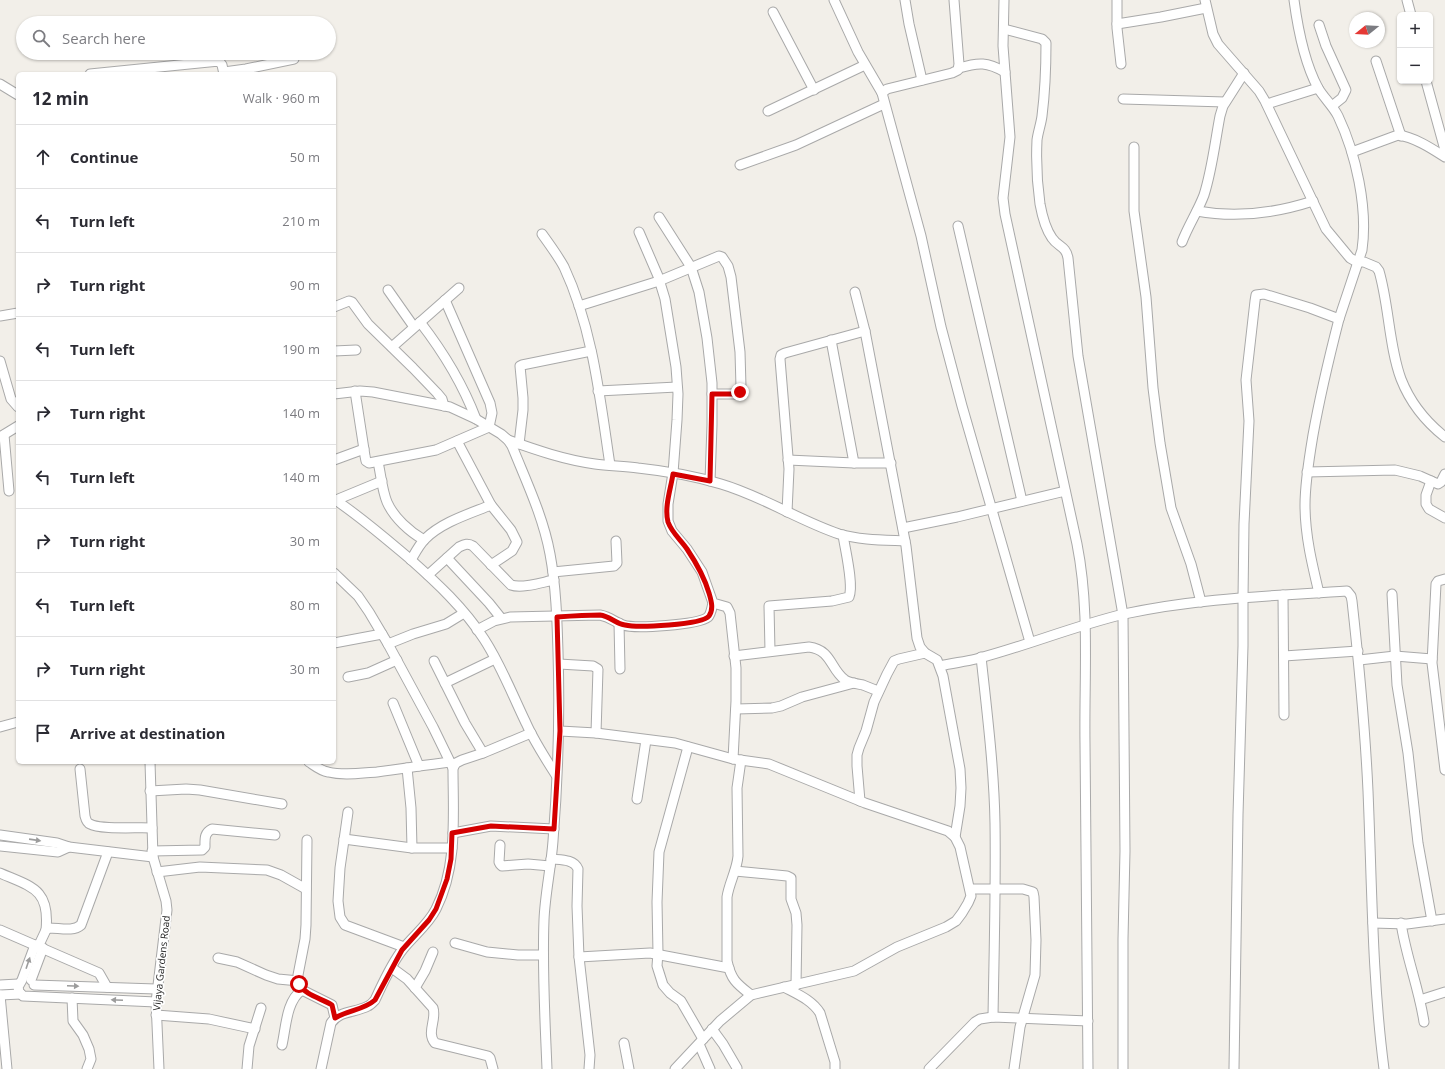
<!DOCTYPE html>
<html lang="en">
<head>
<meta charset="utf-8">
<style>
	:root { --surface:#fff; --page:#f7f7f7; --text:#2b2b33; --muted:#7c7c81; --line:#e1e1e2 }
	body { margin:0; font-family:"Open Sans",sans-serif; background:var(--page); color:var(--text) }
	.controls { position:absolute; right:12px; top:12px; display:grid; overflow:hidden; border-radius:6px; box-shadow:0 1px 3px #0004 }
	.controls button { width:36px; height:36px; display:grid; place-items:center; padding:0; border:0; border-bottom:1px solid var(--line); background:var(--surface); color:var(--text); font:20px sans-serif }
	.compass { position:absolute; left:1349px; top:12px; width:36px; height:36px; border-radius:50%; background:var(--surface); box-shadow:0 1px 3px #0004; rotate:252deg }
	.stop { position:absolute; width:12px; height:12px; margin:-9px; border:3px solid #d40000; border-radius:50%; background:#fff }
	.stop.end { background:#d40000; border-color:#fff; box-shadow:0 1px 4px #0008 }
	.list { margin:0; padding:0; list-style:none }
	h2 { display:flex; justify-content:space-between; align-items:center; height:52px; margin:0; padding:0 16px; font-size:17px }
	h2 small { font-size:13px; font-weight:400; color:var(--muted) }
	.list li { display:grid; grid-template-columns:26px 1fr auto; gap:12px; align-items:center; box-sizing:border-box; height:64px; padding:0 16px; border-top:1px solid var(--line) }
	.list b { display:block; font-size:15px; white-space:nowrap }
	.list em { font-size:13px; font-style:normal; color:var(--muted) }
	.icon { flex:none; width:22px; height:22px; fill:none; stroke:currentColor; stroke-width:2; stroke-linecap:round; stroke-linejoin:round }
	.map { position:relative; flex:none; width:1445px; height:1069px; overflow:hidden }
	.search { position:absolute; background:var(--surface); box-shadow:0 1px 3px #0004; left:16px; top:16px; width:320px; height:44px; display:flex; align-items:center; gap:10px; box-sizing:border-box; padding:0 14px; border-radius:22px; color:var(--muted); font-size:15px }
	.panel { position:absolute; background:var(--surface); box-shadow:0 1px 3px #0004; left:16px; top:72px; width:320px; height:692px; border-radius:6px }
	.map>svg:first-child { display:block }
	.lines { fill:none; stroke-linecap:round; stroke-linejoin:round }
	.minor-casing { stroke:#a9a9a9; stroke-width:11 }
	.minor { stroke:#fff; stroke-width:9 }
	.oneway { fill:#9c9c9c }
	.route { stroke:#d40000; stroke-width:5 }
	.labels { text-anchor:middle; stroke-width:3.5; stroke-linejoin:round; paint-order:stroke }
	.street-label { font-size:10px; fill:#222; stroke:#fff }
</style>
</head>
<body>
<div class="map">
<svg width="1445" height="1069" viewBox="0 0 1445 1069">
	<rect width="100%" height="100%" fill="#f2efe9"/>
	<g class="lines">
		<!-- minor casing -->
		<g class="minor-casing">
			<g id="minor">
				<path d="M 834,0 L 858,52 L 882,93"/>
				<path d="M 905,0 L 909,24 L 922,80"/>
				<path d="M 954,0 L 959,64 L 958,70 L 952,73 L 887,89 L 882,93 L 921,236 L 941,327 L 962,406 L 1030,642"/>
				<path d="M 1004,0 L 1003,46 L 1010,137 L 1003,198 L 1005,214 L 1077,544 C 1090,610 1084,676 1085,743 C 1086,851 1087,960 1088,1069"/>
				<path d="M 1117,0 L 1117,28 L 1121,64"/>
				<path d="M 1205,0 L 1213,34 L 1218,44 L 1259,91 L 1265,101 L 1326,229 L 1350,258 L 1357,262 L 1364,262 L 1376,267 L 1379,271 C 1389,305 1389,347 1401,379 C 1410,402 1426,422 1445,437"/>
				<path d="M 1407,0 L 1411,15"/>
				<path d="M 773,12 L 814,90"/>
				<path d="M 1117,24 L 1161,17 L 1206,8"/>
				<path d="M 1319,25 L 1326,46 L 1346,90 L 1342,98 L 1332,106"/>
				<path d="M 1004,29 L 1042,39 L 1046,43 C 1046,67 1045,92 1042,116 C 1041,124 1038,132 1037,140 C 1036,161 1037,183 1040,204 C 1042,215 1045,228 1052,238 C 1058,247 1066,246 1068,258 L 1078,356 L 1123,615 L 1125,851 L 1123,939 L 1123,1069"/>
				<path d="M 1376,61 L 1401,136"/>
				<path d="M 959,68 C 979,62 987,62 1005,72"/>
				<path d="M 224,72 L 246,69 L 294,59"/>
				<path d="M 90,74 L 219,61 L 222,65 L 224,74"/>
				<path d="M 1426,81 L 1445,150"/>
				<path d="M 0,84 L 18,95"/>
				<path d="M 1123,99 L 1225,102"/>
				<path d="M 1267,104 L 1318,88"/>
				<path d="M 768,111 L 865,65"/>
				<path d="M 1134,147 L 1134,211 L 1146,297 L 1153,388 L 1160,443 L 1171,508 L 1191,564 L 1201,602"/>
				<path d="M 1352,152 L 1398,135 C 1414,137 1431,148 1445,157"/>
				<path d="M 740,165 L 796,145 L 884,104"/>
				<path d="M 1197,211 C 1235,218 1276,213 1313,201"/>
				<path d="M 659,217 L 691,267 L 699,292 L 707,338 L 712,383 L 712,425 L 710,481"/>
				<path d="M 958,226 L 1022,501"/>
				<path d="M 639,232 L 658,276 L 665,299 L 676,367 L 678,394 L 677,420 L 673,473 L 668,504 L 668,521 L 672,531 L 687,549 L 702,572 L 713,603 L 727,607 L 730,613 L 736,668 L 736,701 L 733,759"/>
				<path d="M 542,234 C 550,245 558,256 564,267 C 593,329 600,399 610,465"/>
				<path d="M 1182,242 C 1188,226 1198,211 1204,195 C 1212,170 1215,142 1220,116 L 1223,106 L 1244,73"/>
				<path d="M 388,290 L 414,327"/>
				<path d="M 855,292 L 865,331 L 906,546 L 917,638 L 920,647 L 925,653 L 937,660 L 943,676 L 960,769 L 961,788 L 960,806 L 955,837"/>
				<path d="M 579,306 L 659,281 L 719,256 L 722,257 L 728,266 L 731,277 L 740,352 L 741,387 L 740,392 L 738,394 L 712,394"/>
				<path d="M 334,307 L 349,301 L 352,302 L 368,324 L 413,368 L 437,393 L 442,399 L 444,406"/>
				<path d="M 0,316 L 18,313"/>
				<path d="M 420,322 C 444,353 462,382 476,419"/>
				<path d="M 831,340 L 854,463"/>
				<path d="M 392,347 L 459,288"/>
				<path d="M 334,351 L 356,350"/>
				<path d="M 0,361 L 11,399 L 18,407"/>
				<path d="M 355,391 L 365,456 L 366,461 L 369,463 L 436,450 L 489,427 L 492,413 L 490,403 L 445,300"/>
				<path d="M 598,391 L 677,387"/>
				<path d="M 334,394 L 360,391 L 373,392 L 450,407 L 476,419 L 501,434 L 508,440 L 512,446 C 526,481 543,516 550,554 C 556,586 557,619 558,652 C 560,715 558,778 553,841 C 551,868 545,894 544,920 C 542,970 545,1019 547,1069"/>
				<path d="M 4,435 L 9,491"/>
				<path d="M 0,437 L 18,426"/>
				<path d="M 508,440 C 536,450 565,460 595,464 C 609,466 624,466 638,468 C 666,471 695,476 721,484 C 762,496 798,520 839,534 C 860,540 883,540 905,541"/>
				<path d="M 457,441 L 491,505 L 511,530 L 517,542 L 512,551 L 491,565"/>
				<path d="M 519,444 L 523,410 L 523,398 L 520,366 L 522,365 L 591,351"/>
				<path d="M 334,460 L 364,449"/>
				<path d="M 788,460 L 854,463 L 891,463"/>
				<path d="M 378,462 C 381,475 382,490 387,502 C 394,518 410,532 424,540"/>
				<path d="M 1307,472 L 1395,470 L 1420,476 L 1438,484 L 1441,482 L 1445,474"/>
				<path d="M 1431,481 L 1426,495 L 1426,504 L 1429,509 L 1445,518"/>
				<path d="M 334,499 C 361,517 385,538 410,559 C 437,583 464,608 484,639 C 501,665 512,694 526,723 C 534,741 545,758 556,775"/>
				<path d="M 336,500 L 382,481"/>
				<path d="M 787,512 L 789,469 L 780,359 L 781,355 L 785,353 L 865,331"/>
				<path d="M 903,528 L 957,517 L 1065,491"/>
				<path d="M 447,558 L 489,603 L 501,618"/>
				<path d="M 411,560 C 415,553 419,545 425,539 C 442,522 469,514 491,505"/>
				<path d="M 553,572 L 614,566 L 617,563 L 616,541"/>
				<path d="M 334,573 L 358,596 L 369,612 L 388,644 L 433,727 L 453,768"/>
				<path d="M 428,575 L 459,547 C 465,544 468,543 473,546 L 511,585 C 522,589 543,582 554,580"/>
				<path d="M 1445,579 L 1438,581 L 1436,584 L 1432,663 L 1445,770"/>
				<path d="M 1319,593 C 1312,564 1305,535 1305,505 C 1305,482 1309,459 1313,435 C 1320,396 1329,358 1339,319"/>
				<path d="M 1392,594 L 1397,685 L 1408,753 L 1418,843 L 1432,921"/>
				<path d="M 1283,595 L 1284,715"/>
				<path d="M 619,623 L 620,669"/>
				<path d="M 477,630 L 494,621 L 510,617 L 600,615 C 611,617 614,622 623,625 C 635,629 698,625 708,617 C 711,614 712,607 713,603"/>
				<path d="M 334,643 L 382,634"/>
				<path d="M 388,644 L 413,634 L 446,624 L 464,613"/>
				<path d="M 770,651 L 769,606 L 832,601 L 849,597 C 854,585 845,549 843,535"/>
				<path d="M 734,656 L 809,647 C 832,650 830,669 845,680 C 850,683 858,684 863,685 C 868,687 873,689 878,691"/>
				<path d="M 1284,656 L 1358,651"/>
				<path d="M 981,657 C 987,712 994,768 995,823 C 996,888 994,953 993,1017"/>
				<path d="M 1359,660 L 1395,656 L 1432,659"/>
				<path d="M 434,661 L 465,723 L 483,753"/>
				<path d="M 559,664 L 593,666 L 598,669 L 596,733"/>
				<path d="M 940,666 C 952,663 964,662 976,659 C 1026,646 1074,626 1124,614 C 1197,598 1272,596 1347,591 L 1351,596 L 1352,601 C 1359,664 1365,727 1368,791 C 1372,884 1372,977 1384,1069"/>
				<path d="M 348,677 L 368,673 L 397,660"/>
				<path d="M 445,683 L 495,659"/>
				<path d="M 393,703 L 419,766"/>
				<path d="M 736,709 L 772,708 L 781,706 L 802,697 L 854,683"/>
				<path d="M 0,727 L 18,722"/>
				<path d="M 560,731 L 596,733 L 675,743 L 733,759 L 769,764 L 865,803 L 948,831 L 955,837 L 960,847 L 971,896 L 968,903 L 962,913 L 956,921 L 946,927 L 897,947 L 854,971 L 751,995 L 720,1021 L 675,1069"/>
				<path d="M 688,747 L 659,852 L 657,902 L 658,953 L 657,966 L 663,985 L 670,993 L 681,1001 L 703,1039"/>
				<path d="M 741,760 L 737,788 L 738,856 C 737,870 729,883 727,897 L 727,961 C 731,980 737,984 751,995"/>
				<path d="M 150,762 L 153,857 L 166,901 L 167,910 L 156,1002 L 159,1069"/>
				<path d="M 309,762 C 315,766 321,771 328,772 C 344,776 361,773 377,772 C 401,769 425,765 450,762"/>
				<path d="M 407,768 L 411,808 L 412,848"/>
				<path d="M 80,769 L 85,816 C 86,820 87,823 90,824 C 100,830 139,827 152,828"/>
				<path d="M 150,791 L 186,789 L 200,790 L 282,804"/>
				<path d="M 637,799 L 646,740"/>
				<path d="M 860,801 L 857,766 L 857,755 L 859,748 L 866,731 L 874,702 L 887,674 L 894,661 L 899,659 L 925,653"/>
				<path d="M 348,812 L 340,868 L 338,901 L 340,917 L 345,925 L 404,947"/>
				<path d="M 453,833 L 491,826 L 554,829"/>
				<path d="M 0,835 L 57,843 L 69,847 L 153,857"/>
				<path d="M 344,839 L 412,848 L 452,848"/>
				<path d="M 307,840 L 306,925 L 305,939 L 298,975 L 299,984 L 302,990 L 332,1005 L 335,1018"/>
				<path d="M 500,845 L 499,862 L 500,864 L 502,866 L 528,864 L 550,866"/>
				<path d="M 0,846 L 58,852 L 69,847"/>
				<path d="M 152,851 L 202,850 L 205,847 C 205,839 204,833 212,829 L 275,835"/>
				<path d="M 551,859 C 561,860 574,859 578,869 L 577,906 L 579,957 L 590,1055 L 589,1069"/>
				<path d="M 735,871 L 787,876 L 791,878 L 791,899 L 796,913 L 797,925 L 796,985"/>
				<path d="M 157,872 L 200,867 L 267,870 L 281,875 L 306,889"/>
				<path d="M 0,873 C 32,887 50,889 46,930"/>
				<path d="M 970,889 L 1023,889 L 1033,892 L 1034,897 L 1036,940 L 1035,975 L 1020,1027 L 1014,1069"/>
				<path d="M 1373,923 L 1407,924 L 1445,919"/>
				<path d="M 1401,923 C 1406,957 1419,988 1424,1022"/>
				<path d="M 0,930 L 99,973 L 107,987"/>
				<path d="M 455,943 L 487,952 L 518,955 L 543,955"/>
				<path d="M 35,945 L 22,980 L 18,987 L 19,992 L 23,996 L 156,1002"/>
				<path d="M 38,947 L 46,930 L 49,928 C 60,928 73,932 81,925 L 108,852"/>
				<path d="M 579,957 L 650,953 L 729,968"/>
				<path d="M 218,958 L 237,962 L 266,975 L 278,979 L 299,981"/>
				<path d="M 392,968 L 407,979 L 433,1008 C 437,1019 426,1033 435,1043 L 488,1056 L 490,1058 L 493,1069"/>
				<path d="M 31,980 L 43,948"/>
				<path d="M 0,985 L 18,984"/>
				<path d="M 34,985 L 156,989"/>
				<path d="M 784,987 C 797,994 812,1000 820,1013 L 835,1062 L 835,1069"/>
				<path d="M 415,988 L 425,971 L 433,952"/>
				<path d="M 0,995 L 7,1069"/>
				<path d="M 0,995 L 21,994"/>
				<path d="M 72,998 L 73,1021 L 83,1035 L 89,1049 L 91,1059 L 87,1069"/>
				<path d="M 1420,1000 L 1445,992"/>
				<path d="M 156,1015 L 209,1019 L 255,1029"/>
				<path d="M 712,1029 L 723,1044 L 737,1068"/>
				<path d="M 624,1043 L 629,1069"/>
				<path d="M 699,1044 L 710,1069"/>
				<path d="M 282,1045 C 286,1028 286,1001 302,990"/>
				<path d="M 247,1069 L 249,1046 L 261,1008"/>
				<path d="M 321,1069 L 331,1023 C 340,1010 355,1013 368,1006 C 371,1005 373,1002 375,1000 C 383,983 391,964 403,949 C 413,936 428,925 436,909 C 458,866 453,815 453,768 L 456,763 L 462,760 L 483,753 L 531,733"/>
				<path d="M 929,1069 L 975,1022 L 980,1019 L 993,1017 L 1088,1021"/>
				<path d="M 1234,1069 L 1238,815 L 1243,646 L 1243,598 L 1244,524 L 1249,421 L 1246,380 L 1255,301 L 1256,295 L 1264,294 L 1310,308 L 1339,319 L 1362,250 C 1368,208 1356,154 1338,116 C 1333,106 1324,98 1318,88 C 1304,62 1298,30 1294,0"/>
			</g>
		</g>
		<!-- minor -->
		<use href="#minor" class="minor"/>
	</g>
	<!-- one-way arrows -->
	<defs><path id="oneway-solid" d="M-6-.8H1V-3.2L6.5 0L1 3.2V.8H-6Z"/></defs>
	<g class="oneway">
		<use href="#oneway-solid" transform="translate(35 840) rotate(8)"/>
		<use href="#oneway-solid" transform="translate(28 963) rotate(-71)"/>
		<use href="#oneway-solid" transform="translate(73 986) rotate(2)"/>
		<use href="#oneway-solid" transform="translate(117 1000) rotate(-177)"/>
	</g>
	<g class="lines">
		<!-- route -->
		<path class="route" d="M 299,984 C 306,996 321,998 332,1005 L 335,1018 C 348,1010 364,1010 375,1000 L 402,950 L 429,920 L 436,909 L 447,879 L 451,859 L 452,833 L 491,826 L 554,829 L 560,731 L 557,617 C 571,616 586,615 600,615 C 610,616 616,624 625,625 C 637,628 702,625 709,616 C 714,609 711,600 709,593 C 704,576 697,564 687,549 C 681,540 672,533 668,522 C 664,507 671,488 673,474 L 710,481 L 712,394 L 735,394 L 740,392"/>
	</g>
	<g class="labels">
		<!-- street labels -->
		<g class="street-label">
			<text transform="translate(161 963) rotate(-84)" y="4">Vijaya Gardens Road</text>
		</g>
	</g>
</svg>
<div class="controls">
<button>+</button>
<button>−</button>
</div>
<svg class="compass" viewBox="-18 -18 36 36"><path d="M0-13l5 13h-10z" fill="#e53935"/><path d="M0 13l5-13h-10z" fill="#7c7c81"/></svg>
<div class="stop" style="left:299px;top:984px"></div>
<div class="stop end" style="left:740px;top:392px"></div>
<div class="search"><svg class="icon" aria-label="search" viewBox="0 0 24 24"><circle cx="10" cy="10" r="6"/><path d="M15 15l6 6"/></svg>Search here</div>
<section class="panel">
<h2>12 min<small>Walk · 960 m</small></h2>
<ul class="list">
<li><svg class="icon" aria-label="ahead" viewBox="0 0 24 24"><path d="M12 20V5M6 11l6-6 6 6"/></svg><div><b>Continue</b></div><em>50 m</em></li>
<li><svg class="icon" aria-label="left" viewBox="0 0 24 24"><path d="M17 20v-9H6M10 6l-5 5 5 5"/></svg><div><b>Turn left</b></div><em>210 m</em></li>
<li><svg class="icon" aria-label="right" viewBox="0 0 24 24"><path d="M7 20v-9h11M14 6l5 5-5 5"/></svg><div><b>Turn right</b></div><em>90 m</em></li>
<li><svg class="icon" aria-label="left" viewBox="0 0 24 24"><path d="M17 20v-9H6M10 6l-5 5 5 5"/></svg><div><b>Turn left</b></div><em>190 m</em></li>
<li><svg class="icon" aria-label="right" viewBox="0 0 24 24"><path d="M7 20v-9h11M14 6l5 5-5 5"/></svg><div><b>Turn right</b></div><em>140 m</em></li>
<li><svg class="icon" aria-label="left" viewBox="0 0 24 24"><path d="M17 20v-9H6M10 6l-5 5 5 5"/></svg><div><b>Turn left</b></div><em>140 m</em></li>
<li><svg class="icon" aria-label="right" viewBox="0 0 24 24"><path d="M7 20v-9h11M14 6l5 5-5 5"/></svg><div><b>Turn right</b></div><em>30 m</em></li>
<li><svg class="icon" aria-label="left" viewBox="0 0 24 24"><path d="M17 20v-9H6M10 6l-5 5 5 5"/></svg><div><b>Turn left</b></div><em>80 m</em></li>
<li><svg class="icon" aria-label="right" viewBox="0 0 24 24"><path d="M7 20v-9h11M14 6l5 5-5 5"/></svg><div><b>Turn right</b></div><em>30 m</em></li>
<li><svg class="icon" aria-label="arrive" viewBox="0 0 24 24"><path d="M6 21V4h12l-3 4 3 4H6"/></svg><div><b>Arrive at destination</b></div></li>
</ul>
</section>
</div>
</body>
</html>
